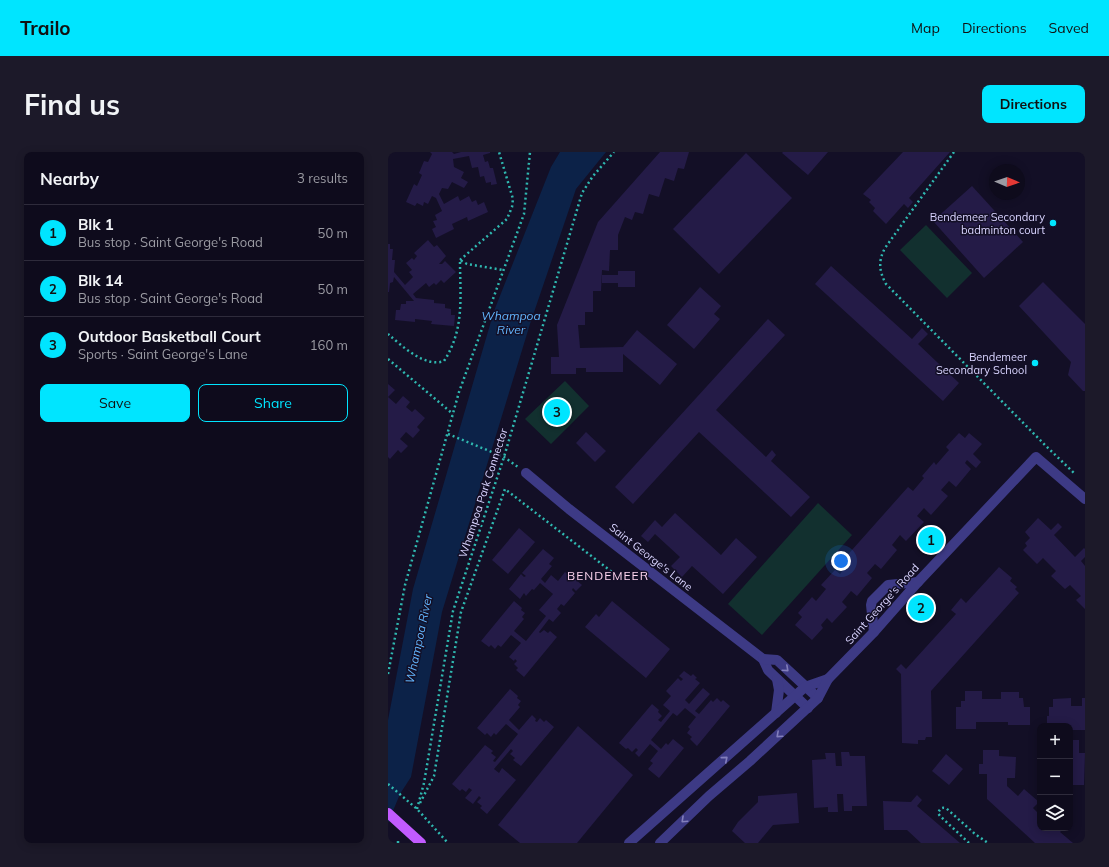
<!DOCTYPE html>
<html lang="en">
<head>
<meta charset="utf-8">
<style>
	:root { --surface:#0e0b1c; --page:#1c1929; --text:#f1f3f6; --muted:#9b9ba3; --line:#2e2b3b; --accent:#00e5ff }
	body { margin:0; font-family:Mulish,sans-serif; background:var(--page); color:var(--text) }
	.controls { position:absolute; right:12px; bottom:12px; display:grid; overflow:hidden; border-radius:8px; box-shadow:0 2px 10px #0003 }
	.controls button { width:36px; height:36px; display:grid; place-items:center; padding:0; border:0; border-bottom:1px solid var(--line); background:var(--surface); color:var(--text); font:20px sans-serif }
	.compass { position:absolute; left:601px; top:12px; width:36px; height:36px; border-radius:50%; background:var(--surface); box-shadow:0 2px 10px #0003; rotate:92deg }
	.you { position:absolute; left:453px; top:409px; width:14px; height:14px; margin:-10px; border:3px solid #fff; border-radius:50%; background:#1a73e8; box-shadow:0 0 0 6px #1a73e833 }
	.badge { display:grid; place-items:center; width:26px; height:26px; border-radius:50%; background:var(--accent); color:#111; font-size:13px; font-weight:700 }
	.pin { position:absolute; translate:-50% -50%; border:2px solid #fff; box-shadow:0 1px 4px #0006 }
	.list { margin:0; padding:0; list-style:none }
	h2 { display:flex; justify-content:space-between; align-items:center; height:52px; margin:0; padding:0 16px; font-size:17px }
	h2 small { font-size:13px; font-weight:400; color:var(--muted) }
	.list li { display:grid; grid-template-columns:26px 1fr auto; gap:12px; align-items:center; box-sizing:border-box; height:56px; padding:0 16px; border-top:1px solid var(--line) }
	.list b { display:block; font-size:15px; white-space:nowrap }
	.list p { margin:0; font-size:13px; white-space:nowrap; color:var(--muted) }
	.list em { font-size:13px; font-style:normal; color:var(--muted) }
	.actions { display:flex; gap:8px; padding:12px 16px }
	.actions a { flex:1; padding:9px 0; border:1px solid var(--accent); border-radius:8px; text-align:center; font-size:14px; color:var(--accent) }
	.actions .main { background:var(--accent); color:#111 }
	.icon { flex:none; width:22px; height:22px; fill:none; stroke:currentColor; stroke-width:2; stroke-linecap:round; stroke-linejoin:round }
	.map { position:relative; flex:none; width:697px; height:691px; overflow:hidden; border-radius:8px }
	header { display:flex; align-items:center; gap:24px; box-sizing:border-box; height:56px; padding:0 20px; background:var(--accent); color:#111 }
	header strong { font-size:19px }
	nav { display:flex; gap:22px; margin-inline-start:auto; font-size:14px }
	.intro { display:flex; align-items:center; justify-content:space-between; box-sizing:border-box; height:96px; padding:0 24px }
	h1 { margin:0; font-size:28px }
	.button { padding:10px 18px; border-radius:8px; background:var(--accent); color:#111; font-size:14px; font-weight:700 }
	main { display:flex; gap:24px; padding:0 24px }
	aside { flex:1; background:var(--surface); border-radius:8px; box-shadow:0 2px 10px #0003 }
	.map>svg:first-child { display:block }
	.green { fill:#12302f }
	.water { fill:#0c2248 }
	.building { fill:#241b47 }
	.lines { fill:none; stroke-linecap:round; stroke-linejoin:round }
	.path { stroke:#2fb8b0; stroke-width:2.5; stroke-dasharray:2 3; stroke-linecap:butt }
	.minor { stroke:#3d3a85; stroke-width:10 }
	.major { stroke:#c25bff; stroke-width:10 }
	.oneway { stroke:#837fbc }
	.poi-dot { fill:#00e5ff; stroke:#130f26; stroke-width:1.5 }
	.labels { text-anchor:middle; stroke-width:3; stroke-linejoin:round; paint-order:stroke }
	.poi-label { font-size:11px; fill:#d9d4ff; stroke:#130f26; text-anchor:end }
	.street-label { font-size:11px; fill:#d9d4ff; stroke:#130f26 }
	.water-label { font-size:12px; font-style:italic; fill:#62b6ff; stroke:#130f26 }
	.neighbourhood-label { font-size:12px; letter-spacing:1px; fill:#ffd6f0; stroke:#130f26 }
</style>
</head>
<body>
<header>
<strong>Trailo</strong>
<nav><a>Map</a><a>Directions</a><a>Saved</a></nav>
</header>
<div class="intro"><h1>Find us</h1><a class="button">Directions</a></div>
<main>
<aside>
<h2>Nearby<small>3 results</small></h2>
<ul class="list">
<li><span class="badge">1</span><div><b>Blk 1</b><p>Bus stop · Saint George's Road</p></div><em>50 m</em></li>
<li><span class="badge">2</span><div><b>Blk 14</b><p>Bus stop · Saint George's Road</p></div><em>50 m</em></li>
<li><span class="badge">3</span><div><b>Outdoor Basketball Court</b><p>Sports · Saint George's Lane</p></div><em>160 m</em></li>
</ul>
<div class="actions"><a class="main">Save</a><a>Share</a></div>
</aside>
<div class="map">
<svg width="697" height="691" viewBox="0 0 697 691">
	<rect width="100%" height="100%" fill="#130f26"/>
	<!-- green -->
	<g class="green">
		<path d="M 538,73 L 584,121 L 559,146 L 512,98 Z"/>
		<path d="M 177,229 L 201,254 L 163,292 L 137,267 Z"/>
		<path d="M 430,351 L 464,383 L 374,483 L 340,452 Z"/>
	</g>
	<!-- water -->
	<path class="water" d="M 172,0 L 218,0 L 188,37 L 142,172 L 54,460 L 23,625 L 12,642 L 0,671 L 0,568 L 25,437 L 106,159 L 163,15 Z"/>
	<!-- building -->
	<g class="building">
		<path d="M 42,0 L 64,0 L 66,2 L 73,0 L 102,0 L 102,1 L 95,3 L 97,10 L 100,9 L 102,16 L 105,16 L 109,32 L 103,33 L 103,30 L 98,31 L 96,24 L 92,25 L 90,15 L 84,16 L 81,4 L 65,7 L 66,15 L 76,20 L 73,26 L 80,30 L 76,36 L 64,30 L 60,37 L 54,36 L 51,42 L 56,52 L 70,44 L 72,49 L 81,44 L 84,50 L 88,48 L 90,53 L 96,50 L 100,60 L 80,69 L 79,65 L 64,72 L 66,77 L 48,86 L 44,77 L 48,75 L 45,69 L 49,68 L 47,63 L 54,59 L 48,46 L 44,44 L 40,52 L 36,50 L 35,54 L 29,51 L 27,54 L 18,50 L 26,32 L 29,34 L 34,23 L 31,21 L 36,9 L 40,10 L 44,2 Z"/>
		<path d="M 272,0 L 301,0 L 296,17 L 290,16 L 286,29 L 277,26 L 271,45 L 261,42 L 255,62 L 247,60 L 244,68 L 237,65 L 230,83 L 230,98 L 222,98 L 221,119 L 214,118 L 213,139 L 205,139 L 205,160 L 197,160 L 197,173 L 190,173 L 192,196 L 235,195 L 249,178 L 289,212 L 272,233 L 235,202 L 235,220 L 198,220 L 198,216 L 188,216 L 188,222 L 163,222 L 163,205 L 171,205 L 169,173 L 210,70 Z"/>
		<path d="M 395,0 L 440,0 L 420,23 L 394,1 Z"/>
		<path d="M 515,0 L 562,0 L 521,46 L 525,50 L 520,56 L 516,52 L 498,72 L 485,59 L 487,56 L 481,50 L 483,48 L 475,42 Z"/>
		<path d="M 358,1 L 404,46 L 331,122 L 285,77 Z"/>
		<path d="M 584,34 L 635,90 L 596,126 L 545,69 Z"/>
		<path d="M 40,88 L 46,95 L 49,93 L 58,104 L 51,112 L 54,112 L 57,109 L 68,120 L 56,131 L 53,128 L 48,133 L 46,131 L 41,135 L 38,131 L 25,142 L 28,146 L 46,148 L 46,151 L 57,152 L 57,156 L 63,157 L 63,163 L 67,163 L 66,174 L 43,172 L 44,169 L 27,167 L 27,170 L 7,168 L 8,158 L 12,158 L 13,152 L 18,152 L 18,149 L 26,149 L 6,125 L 5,130 L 2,131 L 1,140 L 0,140 L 0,92 L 2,92 L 2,97 L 5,97 L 4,108 L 7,108 L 6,120 L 17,133 L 25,125 L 21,120 L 24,118 L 18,111 L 24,106 L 26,108 L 29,104 L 26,101 Z"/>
		<path d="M 443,114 L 524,187 L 534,176 L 540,182 L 530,192 L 571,231 L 555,249 L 427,132 Z"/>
		<path d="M 230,119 L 247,119 L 247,135 L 230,135 L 230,131 L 214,131 L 214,123 L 230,123 Z"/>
		<path d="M 655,130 L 697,172 L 697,239 L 695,239 L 680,223 L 683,210 L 631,154 Z"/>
		<path d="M 312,135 L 333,154 L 326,162 L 332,167 L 306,197 L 279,173 Z"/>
		<path d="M 380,167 L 397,183 L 328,258 L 378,305 L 384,298 L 388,303 L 383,309 L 422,345 L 403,365 L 311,280 L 245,352 L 227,335 Z"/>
		<path d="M 0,232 L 7,238 L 0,245 Z"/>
		<path d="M 15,244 L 22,250 L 18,255 L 24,260 L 27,257 L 37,266 L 29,275 L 32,278 L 25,286 L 18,280 L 12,287 L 20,294 L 13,301 L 10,298 L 2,307 L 0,305 L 0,245 L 8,252 Z"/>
		<path d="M 198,280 L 218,299 L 207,310 L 188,291 Z"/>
		<path d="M 571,281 L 577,286 L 581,281 L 594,292 L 585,302 L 593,310 L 588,316 L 579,308 L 577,311 L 583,317 L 568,335 L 561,329 L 553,338 L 560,344 L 543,363 L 536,356 L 529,364 L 536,370 L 518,389 L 512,383 L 504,393 L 509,398 L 493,417 L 487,412 L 479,421 L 484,426 L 469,444 L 463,439 L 454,450 L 459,455 L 444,471 L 439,466 L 433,473 L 435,476 L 424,488 L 407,473 L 414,465 L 410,461 L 424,445 L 428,449 L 438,437 L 433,433 L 447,418 L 452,422 L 461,411 L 456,407 L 520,335 L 525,339 L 536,326 L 534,324 L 546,310 L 548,313 L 561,298 L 558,295 Z"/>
		<path d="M 287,361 L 333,403 L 348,386 L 369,405 L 335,442 L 304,414 L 294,425 L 283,414 L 292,405 L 267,382 L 260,390 L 253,384 L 267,368 L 274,375 Z"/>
		<path d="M 650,366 L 663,378 L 670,371 L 674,375 L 666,383 L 687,405 L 696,396 L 697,397 L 697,405 L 693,409 L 697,414 L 697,457 L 688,448 L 693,444 L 682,433 L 677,437 L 663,424 L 668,419 L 655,406 L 649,412 L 635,398 L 639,394 L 637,391 L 642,386 L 637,380 Z"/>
		<path d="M 131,376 L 147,390 L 120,422 L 104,408 Z"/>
		<path d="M 155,397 L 166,406 L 161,412 L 164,414 L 153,427 L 157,431 L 163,423 L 170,429 L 177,420 L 182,424 L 184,422 L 188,426 L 187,427 L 194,433 L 188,439 L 185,436 L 184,438 L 187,441 L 176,454 L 173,452 L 169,457 L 173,461 L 165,470 L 161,467 L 151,480 L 152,481 L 156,478 L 160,481 L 162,479 L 169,485 L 136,525 L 128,518 L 130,516 L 126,512 L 129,509 L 127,507 L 126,509 L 121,505 L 133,491 L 123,483 L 113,495 L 110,493 L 107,497 L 103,493 L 101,495 L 93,489 L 126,449 L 134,456 L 133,458 L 137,461 L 134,465 L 136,467 L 126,479 L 138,489 L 158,464 L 151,458 L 165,442 L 152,431 L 146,438 L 144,437 L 138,444 L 136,441 L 132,447 L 121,437 L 133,422 L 136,425 L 138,424 L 134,421 Z"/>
		<path d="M 611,415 L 624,426 L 622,429 L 629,435 L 627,437 L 631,441 L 543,539 L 544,585 L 538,585 L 537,588 L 530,588 L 530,592 L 514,591 L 513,522 L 508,517 L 513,512 L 518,517 L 568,462 L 563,458 L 573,446 L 578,451 Z"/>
		<path d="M 224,449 L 282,497 L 258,526 L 197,475 L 208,462 L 211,465 Z"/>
		<path d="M 296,519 L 303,524 L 305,522 L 309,526 L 307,527 L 312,531 L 297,548 L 301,552 L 315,536 L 322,542 L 307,559 L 311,562 L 323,548 L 325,550 L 329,546 L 333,550 L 335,548 L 342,554 L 309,594 L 302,587 L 304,585 L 299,581 L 302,577 L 300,575 L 308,565 L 297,556 L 289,564 L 285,561 L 263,588 L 273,597 L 278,591 L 280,593 L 285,587 L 296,596 L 271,626 L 260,617 L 265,611 L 262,609 L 270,599 L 262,592 L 251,605 L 247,601 L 250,598 L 248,596 L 244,600 L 240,596 L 238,597 L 231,591 L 264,552 L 271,558 L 270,560 L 274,564 L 270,568 L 273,570 L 282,559 L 275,553 L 283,544 L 278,539 L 290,526 L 293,529 L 295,527 L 291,524 Z"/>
		<path d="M 122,537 L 130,544 L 129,546 L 133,549 L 130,553 L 132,555 L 121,568 L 131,578 L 144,563 L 148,567 L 147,569 L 149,570 L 152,566 L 156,570 L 158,568 L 166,575 L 133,614 L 125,608 L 127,606 L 122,602 L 125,599 L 123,597 L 106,617 L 111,621 L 114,616 L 128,628 L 99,662 L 92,656 L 94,654 L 89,650 L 93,646 L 91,644 L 85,652 L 77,646 L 84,638 L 81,636 L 78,640 L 74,637 L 72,639 L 64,632 L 97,593 L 105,599 L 103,601 L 108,605 L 105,609 L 107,610 L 130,582 L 118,572 L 108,583 L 106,581 L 103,585 L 99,581 L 97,583 L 89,576 Z"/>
		<path d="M 577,539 L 594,539 L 594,547 L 613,547 L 613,540 L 631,540 L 631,546 L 635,546 L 636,555 L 642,555 L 642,573 L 620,573 L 620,570 L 588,570 L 588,577 L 568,577 L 568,555 L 573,555 L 573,549 L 577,549 Z"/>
		<path d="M 683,546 L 683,554 L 694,554 L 694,546 L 697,546 L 697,578 L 682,578 L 682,574 L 659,574 L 659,564 L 661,564 L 661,555 L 665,555 L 665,547 Z"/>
		<path d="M 190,574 L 245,623 L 189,691 L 132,691 L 110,673 Z"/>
		<path d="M 682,588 L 691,588 L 691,601 L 697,601 L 696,633 L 682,633 Z"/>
		<path d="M 595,598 L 611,598 L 611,604 L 628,605 L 627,626 L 619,626 L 619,634 L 630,644 L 636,637 L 651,650 L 645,656 L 652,663 L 652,676 L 676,676 L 672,680 L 685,691 L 647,691 L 599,647 L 599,622 L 591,622 L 591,612 L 595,612 Z"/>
		<path d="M 453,600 L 461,600 L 462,604 L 477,604 L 479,654 L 464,654 L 464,659 L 456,659 L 455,642 L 449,642 L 450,660 L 440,660 L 440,655 L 426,656 L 424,608 L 438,607 L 437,601 L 447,601 L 448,614 L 454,614 Z"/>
		<path d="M 558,602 L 575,617 L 561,633 L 544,619 Z"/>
		<path d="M 409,641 L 411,671 L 385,673 L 370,691 L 357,691 L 344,679 L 350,670 L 370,650 L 370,644 Z"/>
		<path d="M 529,643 L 534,648 L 529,654 L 572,691 L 533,691 L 519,678 L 496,678 L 495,649 L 523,650 Z"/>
	</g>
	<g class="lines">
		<!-- path -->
		<g class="path">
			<path d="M 566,0 L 497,96 C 490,109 491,119 498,132 L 658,294 L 686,321"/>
			<path d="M 72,108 L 119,67 L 124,55 L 125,47 L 111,0"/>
			<path d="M 0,182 C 14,194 37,216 56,209 C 77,177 72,144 72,108 L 79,112 L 115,118"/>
			<path d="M 0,207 L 65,262"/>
			<path d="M 60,282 L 116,305 L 130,315"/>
			<path d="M 0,522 L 17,433 L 71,240 L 136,62 L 142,0"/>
			<path d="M 0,632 L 29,657 L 60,691"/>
			<path d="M 32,651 L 46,624 L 73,460 L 117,337 L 233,427"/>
			<path d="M 29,657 L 36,631 L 65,459 L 116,305 L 194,41 L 205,24 L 226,0"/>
			<path d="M 10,691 L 10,686"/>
			<path d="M 581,691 L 552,664 L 550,661 C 552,657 553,655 558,656 L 587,682 L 600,691"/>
		</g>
		<!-- minor -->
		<g class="minor">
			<path d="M 138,321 L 181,357 L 375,507 L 380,518 L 420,556"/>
			<path d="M 486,480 L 483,453 L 484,449 L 500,433 L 530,430"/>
			<path d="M 375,507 L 389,508 L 430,546"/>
			<path d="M 388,561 L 391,538 L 389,527"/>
			<path d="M 241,691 L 417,535 L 440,527"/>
			<path d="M 272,691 L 321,644 L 362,609 L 430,546 L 440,527 L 486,480 L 530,430 L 648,305 L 697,347"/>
		</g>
		<!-- major -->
		<path class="major" d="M 0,661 L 33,691"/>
	</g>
	<!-- one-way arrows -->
	<defs><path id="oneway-chevron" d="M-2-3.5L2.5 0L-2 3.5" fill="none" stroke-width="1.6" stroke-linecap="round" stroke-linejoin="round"/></defs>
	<g class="oneway">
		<use href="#oneway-chevron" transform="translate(398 517) rotate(42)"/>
		<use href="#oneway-chevron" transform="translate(391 583) rotate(138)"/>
		<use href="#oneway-chevron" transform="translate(337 607) rotate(-40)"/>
		<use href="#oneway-chevron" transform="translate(296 668) rotate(137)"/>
	</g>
	<!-- markers -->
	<g class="poi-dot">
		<circle cx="665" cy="71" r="4"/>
		<circle cx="647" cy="211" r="4"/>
	</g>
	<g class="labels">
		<!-- poi labels -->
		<g class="poi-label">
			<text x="657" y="69">Bendemeer Secondary<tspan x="657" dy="13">badminton court</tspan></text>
			<text x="639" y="209">Bendemeer<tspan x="639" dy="13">Secondary School</tspan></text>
		</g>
		<!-- street labels -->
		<g class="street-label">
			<text transform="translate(95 341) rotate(-72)" y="4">Whampoa Park Connector</text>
			<text transform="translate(263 405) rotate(38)" y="4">Saint George's Lane</text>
			<text transform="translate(494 452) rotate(-48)" y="4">Saint George's Road</text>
		</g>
		<!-- water labels -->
		<g class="water-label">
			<text x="123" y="168">Whampoa<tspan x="123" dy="14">River</tspan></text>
			<text transform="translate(31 487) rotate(-78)" y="4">Whampoa River</text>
		</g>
		<!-- neighbourhood labels -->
		<g class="neighbourhood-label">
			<text x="220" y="428">BENDEMEER</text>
		</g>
	</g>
</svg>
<div class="controls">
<button>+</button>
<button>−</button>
<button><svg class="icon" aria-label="layers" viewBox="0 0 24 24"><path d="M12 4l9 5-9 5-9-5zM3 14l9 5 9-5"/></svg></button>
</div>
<svg class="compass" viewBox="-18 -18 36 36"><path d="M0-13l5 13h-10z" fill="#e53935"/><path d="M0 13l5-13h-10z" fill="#9b9ba3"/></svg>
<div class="you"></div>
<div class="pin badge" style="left:543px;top:388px">1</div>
<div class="pin badge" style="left:533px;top:456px">2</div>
<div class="pin badge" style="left:169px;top:260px">3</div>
</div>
</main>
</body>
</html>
